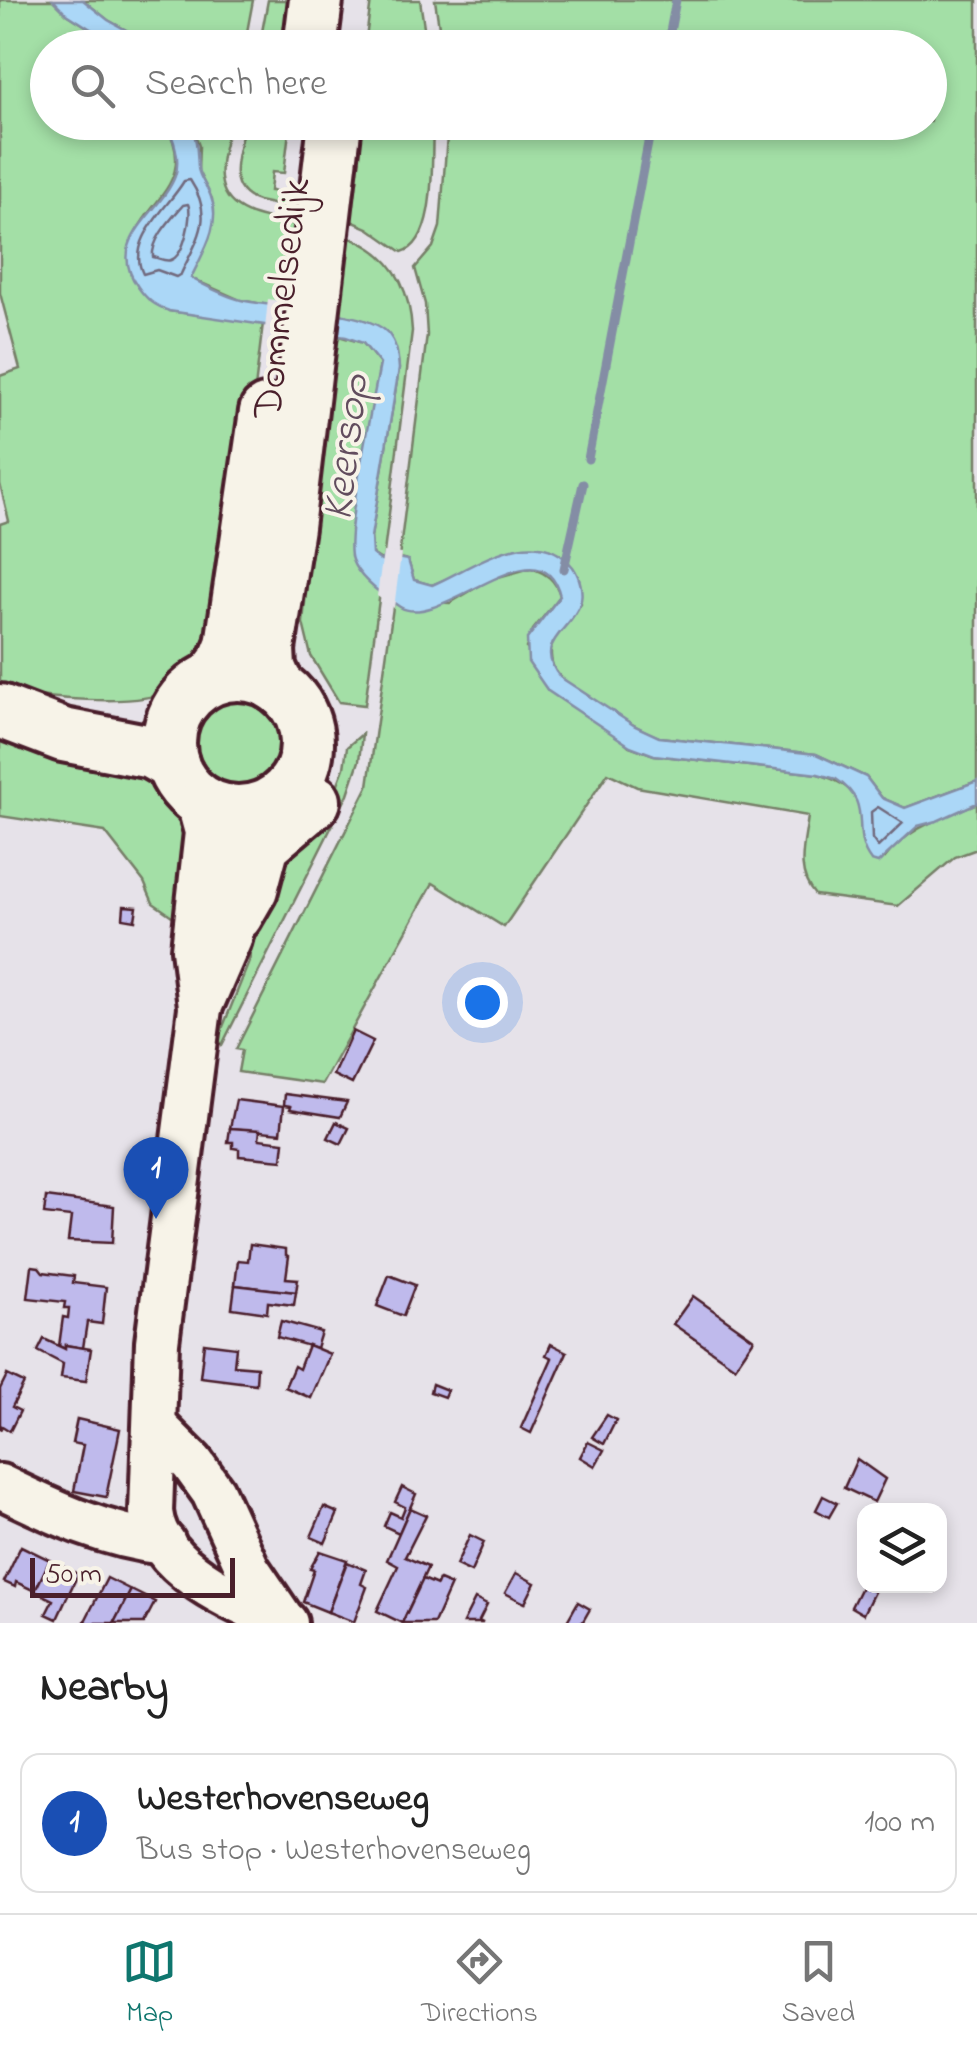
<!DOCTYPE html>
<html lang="en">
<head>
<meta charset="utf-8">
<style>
	:root { --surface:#fff; --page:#f6f6f6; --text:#222; --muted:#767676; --line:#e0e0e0; --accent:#0f766e }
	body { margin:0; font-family:"Indie Flower",sans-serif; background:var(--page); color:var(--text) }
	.controls { position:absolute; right:30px; bottom:30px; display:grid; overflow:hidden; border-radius:20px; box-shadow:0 5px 15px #0003 }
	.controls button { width:90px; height:90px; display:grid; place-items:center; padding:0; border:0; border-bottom:2px solid var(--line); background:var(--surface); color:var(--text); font:50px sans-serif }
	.scale { position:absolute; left:30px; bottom:25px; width:205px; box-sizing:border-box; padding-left:10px; border:5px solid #4a1f2b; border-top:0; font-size:28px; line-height:35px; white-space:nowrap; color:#4a1f2b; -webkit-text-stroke:8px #f7f3e8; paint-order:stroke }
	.you { position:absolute; left:482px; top:1002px; width:35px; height:35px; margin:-25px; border:8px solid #fff; border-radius:50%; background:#1a73e8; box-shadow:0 0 0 15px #1a73e833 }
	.badge { display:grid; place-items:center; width:65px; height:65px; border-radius:50%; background:var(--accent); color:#fff; font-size:32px; font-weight:700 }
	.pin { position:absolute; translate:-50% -82px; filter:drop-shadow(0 2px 5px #0008) }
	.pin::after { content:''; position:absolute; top:52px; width:35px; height:30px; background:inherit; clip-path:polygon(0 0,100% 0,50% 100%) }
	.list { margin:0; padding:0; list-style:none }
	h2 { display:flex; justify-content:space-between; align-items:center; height:130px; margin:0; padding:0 40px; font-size:42px }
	h2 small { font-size:32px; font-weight:400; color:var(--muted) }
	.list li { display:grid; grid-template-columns:65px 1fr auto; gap:30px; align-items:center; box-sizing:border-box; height:140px; margin:0 20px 20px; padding:0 20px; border:2px solid var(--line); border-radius:20px }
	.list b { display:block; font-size:38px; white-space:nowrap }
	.list p { margin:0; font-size:32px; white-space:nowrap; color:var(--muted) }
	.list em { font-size:32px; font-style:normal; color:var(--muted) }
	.icon { flex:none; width:55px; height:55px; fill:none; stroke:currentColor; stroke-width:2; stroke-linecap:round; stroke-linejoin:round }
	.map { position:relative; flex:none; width:977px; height:1623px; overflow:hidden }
	.search { position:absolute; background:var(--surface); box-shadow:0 5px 15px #0003; left:30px; right:30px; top:30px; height:110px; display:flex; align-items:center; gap:25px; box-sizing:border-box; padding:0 35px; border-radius:55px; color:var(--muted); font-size:38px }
	.sheet { height:290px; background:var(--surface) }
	nav { display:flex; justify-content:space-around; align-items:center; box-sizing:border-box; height:140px; border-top:2px solid var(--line); background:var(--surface); font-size:28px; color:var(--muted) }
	nav a { display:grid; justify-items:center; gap:5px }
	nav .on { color:var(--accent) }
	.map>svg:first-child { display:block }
	.green { fill:#a3dfa6; stroke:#767f68; stroke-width:2.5 }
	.water { fill:#abd7f7; stroke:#848da5; stroke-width:2.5 }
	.pier { fill:#e6e2e9 }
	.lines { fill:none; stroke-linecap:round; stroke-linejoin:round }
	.shore { stroke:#71697d; stroke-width:2.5 }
	.stream { stroke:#848da5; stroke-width:9 }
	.building { fill:#bfbaec; stroke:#4a1f2b; stroke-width:2.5 }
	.minor-casing { stroke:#4a1f2b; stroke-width:50 }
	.major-casing { stroke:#4a1f2b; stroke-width:60 }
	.minor { stroke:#f7f3e8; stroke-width:42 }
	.major { stroke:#f7f3e8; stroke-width:52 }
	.labels { text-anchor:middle; stroke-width:8; stroke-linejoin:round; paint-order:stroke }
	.street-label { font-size:42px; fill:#4a1f2b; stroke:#f7f3e8 }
	.water-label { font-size:45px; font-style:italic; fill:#624d5e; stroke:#f7f3e8 }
</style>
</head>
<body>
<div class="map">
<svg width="977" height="1623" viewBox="0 0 977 1623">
	<rect width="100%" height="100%" fill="#e6e2e9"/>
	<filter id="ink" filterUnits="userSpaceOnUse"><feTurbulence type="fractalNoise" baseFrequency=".01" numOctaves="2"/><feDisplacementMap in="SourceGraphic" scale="20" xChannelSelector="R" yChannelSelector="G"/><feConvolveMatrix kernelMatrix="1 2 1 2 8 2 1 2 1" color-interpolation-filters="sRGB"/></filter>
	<g filter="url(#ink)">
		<!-- green -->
		<g class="green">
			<path d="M 0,0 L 53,0 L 67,14 L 119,47 L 48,48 L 48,122 L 165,123 C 204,192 128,203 129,264 L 169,311 L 263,323 L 225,635 C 208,655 193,677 170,690 C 137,709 39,697 0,691 L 0,524 L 9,521 L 0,484 L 0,376 L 20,369 L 0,293 Z"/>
			<path d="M 83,0 L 253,0 L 244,48 L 157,47 L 108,20 Z"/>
			<path d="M 268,0 L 306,0 L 300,47 L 259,48 Z"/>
			<path d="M 371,0 L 420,0 L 427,47 L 365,47 Z"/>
			<path d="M 435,0 L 977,0 L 977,781 L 905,808 L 882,798 L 866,777 L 816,754 L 659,737 C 638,729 566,689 555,670 C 550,662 550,649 553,640 C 557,626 574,616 581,603 L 550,550 L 520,548 L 432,585 L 414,580 L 408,560 L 399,558 L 427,335 L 425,304 L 415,268 L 433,247 L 440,227 L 448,123 L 930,122 L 930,48 L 442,47 Z"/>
			<path d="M 191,123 L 230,123 C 226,141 217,165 222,184 C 237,254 405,185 412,331 L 383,561 L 372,554 L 371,537 L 399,369 C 397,345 391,333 369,323 L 240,300 L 190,278 L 209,239 L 212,199 L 198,171 L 199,146 Z"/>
			<path d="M 245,123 L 290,123 L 284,173 L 272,172 L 270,191 L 351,201 L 357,170 L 351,168 L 356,123 L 433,123 C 431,154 438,243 402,252 L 368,228 L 349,220 L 258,201 C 222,190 239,150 245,123 Z"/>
			<path d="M 335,335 L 363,343 L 380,364 L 351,530 L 358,569 L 380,592 L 365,705 L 339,702 L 311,656 L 303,623 L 324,403 L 330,403 Z"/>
			<path d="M 531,568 C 546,573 556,580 560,596 L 533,630 L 526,648 L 629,746 L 654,755 L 818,774 C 859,786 861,801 862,841 L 885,858 C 908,827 942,818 977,803 L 977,849 L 955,857 L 898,906 L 815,895 C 794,871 805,844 808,816 L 637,787 L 608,773 L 504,927 L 433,883 L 322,1084 L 238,1072 L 242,1050 L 236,1049 L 368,786 L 394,600 L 450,603 L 491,579 Z"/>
			<circle cx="238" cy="743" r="43"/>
			<path d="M 0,731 L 159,775 L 188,817 L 185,925 L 153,903 L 144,882 L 105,832 L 0,816 Z"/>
			<path d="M 362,734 L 359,761 L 348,794 L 222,1045 L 218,1039 L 249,962 L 267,870 L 334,794 L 344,768 L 347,747 Z"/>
		</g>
		<!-- water -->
		<g class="water">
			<path d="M 53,0 L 83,0 L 108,20 L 157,47 L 119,47 L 67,14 Z"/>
			<path d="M 165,123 L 191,123 C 197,139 197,151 198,168 C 199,178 208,187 211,197 C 222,224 202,254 191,278 C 206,286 224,296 241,300 C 275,308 364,309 387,332 C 397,343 398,355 399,369 L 371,537 L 372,554 L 381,561 L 384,556 L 408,560 L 414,580 L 432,585 C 472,568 535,519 573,567 C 580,577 584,592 580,604 C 571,631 532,642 560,677 L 635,726 L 659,737 L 816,754 L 866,777 L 882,798 L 905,808 L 977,781 L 977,803 L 937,821 L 918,826 L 878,863 L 871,861 C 848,831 876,805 836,779 L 818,774 L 654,755 L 630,746 L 548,691 L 528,662 L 527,639 L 560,596 C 542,518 440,632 400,607 C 383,596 359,579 352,560 C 343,536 374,397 380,364 L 363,343 L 346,337 L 169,311 C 154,305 147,300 138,287 C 104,239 161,214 175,176 C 181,159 174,138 165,123 Z"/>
		</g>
		<!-- pier -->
		<g class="pier">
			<path d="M 268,299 L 340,310 L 337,341 L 265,329 Z"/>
			<path d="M 383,552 L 401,554 L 394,608 L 377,596 Z"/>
		</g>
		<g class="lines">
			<!-- shore -->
			<g class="shore">
				<path d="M 190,180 C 215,218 198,237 181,274 L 176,277 L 157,270 L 143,274 C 126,240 168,208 184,181 Z"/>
				<path d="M 188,204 C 193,215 184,256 171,260 C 165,262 159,258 153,257 C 151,240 171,219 183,205 Z"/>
				<path d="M 878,807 L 903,823 L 878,847 L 872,839 L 871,812 Z"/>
			</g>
			<!-- stream -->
			<g class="stream">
				<path d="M 667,48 L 676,0"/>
				<path d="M 588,459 L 652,122"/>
				<path d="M 564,569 L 583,484"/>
			</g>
		</g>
		<!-- building -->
		<g class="building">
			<path d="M 124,906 L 137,907 L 135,920 L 123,918 Z"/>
			<path d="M 353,1031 L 373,1041 L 352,1084 L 333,1075 Z"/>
			<path d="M 285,1094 L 347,1102 L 340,1117 L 290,1109 L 291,1106 L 284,1105 Z"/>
			<path d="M 236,1100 L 284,1106 L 281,1133 L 230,1128 Z"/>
			<path d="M 336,1122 L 349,1128 L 341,1144 L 328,1138 Z"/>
			<path d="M 230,1128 L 260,1130 L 259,1139 L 284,1142 L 282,1160 L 239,1156 L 239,1149 L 233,1148 L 233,1142 L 228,1142 Z"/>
			<path d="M 46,1197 L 114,1206 L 112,1243 L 68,1241 L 71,1217 L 44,1214 Z"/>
			<path d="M 250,1244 L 286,1249 L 286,1255 L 289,1256 L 286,1278 L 298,1279 L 296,1292 L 235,1285 L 238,1260 L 248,1261 Z"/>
			<path d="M 32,1266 L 39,1267 L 43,1272 L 74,1276 L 73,1283 L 106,1287 L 102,1324 L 87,1322 L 83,1348 L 65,1345 L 65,1349 L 59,1346 L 63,1317 L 68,1318 L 69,1308 L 64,1308 L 65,1302 L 28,1298 Z"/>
			<path d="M 389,1275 L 415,1285 L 403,1316 L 377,1306 Z"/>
			<path d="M 235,1285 L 296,1292 L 294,1305 L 268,1302 L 267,1313 L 232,1308 Z"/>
			<path d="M 693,1296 L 754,1339 L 735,1367 L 673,1324 Z"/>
			<path d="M 281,1321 L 321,1332 L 316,1348 L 277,1337 Z"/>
			<path d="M 44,1339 L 65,1349 L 65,1345 L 91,1349 L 86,1381 L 61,1378 L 63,1364 L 38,1351 Z"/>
			<path d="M 204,1343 L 236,1347 L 234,1365 L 257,1367 L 256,1384 L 200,1377 Z"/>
			<path d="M 551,1344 L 567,1352 L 531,1433 L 521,1428 L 552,1358 L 546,1355 Z"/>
			<path d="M 308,1345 L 330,1354 L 311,1398 L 285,1387 L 294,1366 L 299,1369 Z"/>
			<path d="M 7,1375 L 24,1383 L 12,1407 L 20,1411 L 10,1431 L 2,1426 L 0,1430 L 0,1389 Z"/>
			<path d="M 432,1384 L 447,1390 L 444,1397 L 430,1392 Z"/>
			<path d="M 607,1415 L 616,1420 L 604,1444 L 592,1437 Z"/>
			<path d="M 77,1419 L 120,1429 L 106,1497 L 74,1491 L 83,1445 L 72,1443 Z"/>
			<path d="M 588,1442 L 604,1450 L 595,1466 L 580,1457 Z"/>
			<path d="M 857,1459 L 885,1479 L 874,1502 L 844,1488 Z"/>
			<path d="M 402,1487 L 416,1494 L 399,1533 L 384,1526 L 390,1512 L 401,1517 L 405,1507 L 395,1502 Z"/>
			<path d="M 823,1496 L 837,1503 L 829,1517 L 816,1510 Z"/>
			<path d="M 324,1507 L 338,1513 L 325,1543 L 311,1537 Z"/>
			<path d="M 410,1508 L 426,1515 L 405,1557 L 428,1567 L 402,1623 L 377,1611 L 398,1566 L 387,1560 Z"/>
			<path d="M 470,1535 L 484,1542 L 471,1572 L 456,1565 Z"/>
			<path d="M 21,1546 L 50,1560 L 35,1591 L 16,1582 L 15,1587 L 4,1582 Z"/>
			<path d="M 320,1551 L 347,1560 L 328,1612 L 303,1602 L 314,1570 L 310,1569 Z"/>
			<path d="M 50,1560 L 78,1574 L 57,1619 L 46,1614 L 53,1600 L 35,1591 Z"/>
			<path d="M 347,1562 L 366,1570 L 361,1584 L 367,1587 L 354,1622 L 328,1612 Z"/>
			<path d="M 516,1573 L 535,1583 L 525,1603 L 505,1593 Z"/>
			<path d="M 107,1578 L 131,1590 L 114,1623 L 88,1623 L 85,1621 Z"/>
			<path d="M 423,1579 L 437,1585 L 439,1580 L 451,1585 L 434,1623 L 402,1623 Z"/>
			<path d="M 862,1585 L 874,1592 L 863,1614 L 851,1607 Z"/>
			<path d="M 131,1590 L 155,1602 L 144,1623 L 114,1623 Z"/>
			<path d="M 475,1599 L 487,1605 L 479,1621 L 483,1623 L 463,1623 Z"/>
			<path d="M 578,1602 L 590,1609 L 582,1623 L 566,1623 Z"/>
		</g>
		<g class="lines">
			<!-- minor casing -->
			<g class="minor-casing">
				<g id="minor">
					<path d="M 197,799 L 206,832 L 193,949 L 200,1006"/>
					<path d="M 257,810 L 241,837 L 232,886 L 236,915 L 230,939 L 200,1008 L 157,1342 L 151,1512 C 157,1570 239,1603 286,1623"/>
					<path d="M 155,1426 L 192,1463 L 213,1492 L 248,1569 L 284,1622"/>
					<path d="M 0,1486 C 55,1513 104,1536 164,1543"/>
				</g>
			</g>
			<!-- major casing -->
			<g class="major-casing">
				<g id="major">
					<path d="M 310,48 L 316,0"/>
					<circle cx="238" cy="743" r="69"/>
					<path d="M 213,678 L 225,662 L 232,645 L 266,412"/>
					<path d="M 277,686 L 269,668 L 268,649 L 287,527 L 335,122"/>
					<path d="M 0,711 L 63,735 L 151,752 L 172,764"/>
					<path d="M 236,915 L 251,889 L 263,844 L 314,801"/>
				</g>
			</g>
			<!-- minor -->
			<use href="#minor" class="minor"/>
			<!-- major -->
			<use href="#major" class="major"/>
		</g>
	</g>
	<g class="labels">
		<!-- street labels -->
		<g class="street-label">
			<text transform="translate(279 298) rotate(-83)" y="15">Dommelsedijk</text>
		</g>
		<!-- water labels -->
		<g class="water-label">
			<text transform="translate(343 447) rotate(-83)" y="16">Keersop</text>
		</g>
	</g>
</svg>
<div class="controls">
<button><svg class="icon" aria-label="layers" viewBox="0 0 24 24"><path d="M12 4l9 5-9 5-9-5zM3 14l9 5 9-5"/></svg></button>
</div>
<div class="scale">50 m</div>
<div class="you"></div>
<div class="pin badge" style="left:156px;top:1219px;background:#1a4fb4">1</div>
<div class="search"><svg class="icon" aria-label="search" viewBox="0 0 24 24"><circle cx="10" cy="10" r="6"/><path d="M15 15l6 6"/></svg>Search here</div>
</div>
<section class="sheet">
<h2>Nearby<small></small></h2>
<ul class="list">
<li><span class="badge" style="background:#1a4fb4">1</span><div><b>Westerhovenseweg</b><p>Bus stop · Westerhovenseweg</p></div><em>100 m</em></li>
</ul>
</section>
<nav>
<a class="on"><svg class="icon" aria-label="map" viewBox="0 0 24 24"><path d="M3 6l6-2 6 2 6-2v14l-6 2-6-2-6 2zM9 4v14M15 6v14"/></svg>Map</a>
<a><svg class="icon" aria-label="directions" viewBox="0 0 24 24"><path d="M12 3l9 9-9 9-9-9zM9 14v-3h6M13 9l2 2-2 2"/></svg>Directions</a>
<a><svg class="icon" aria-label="saved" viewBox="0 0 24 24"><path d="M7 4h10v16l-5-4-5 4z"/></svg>Saved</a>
</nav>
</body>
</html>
